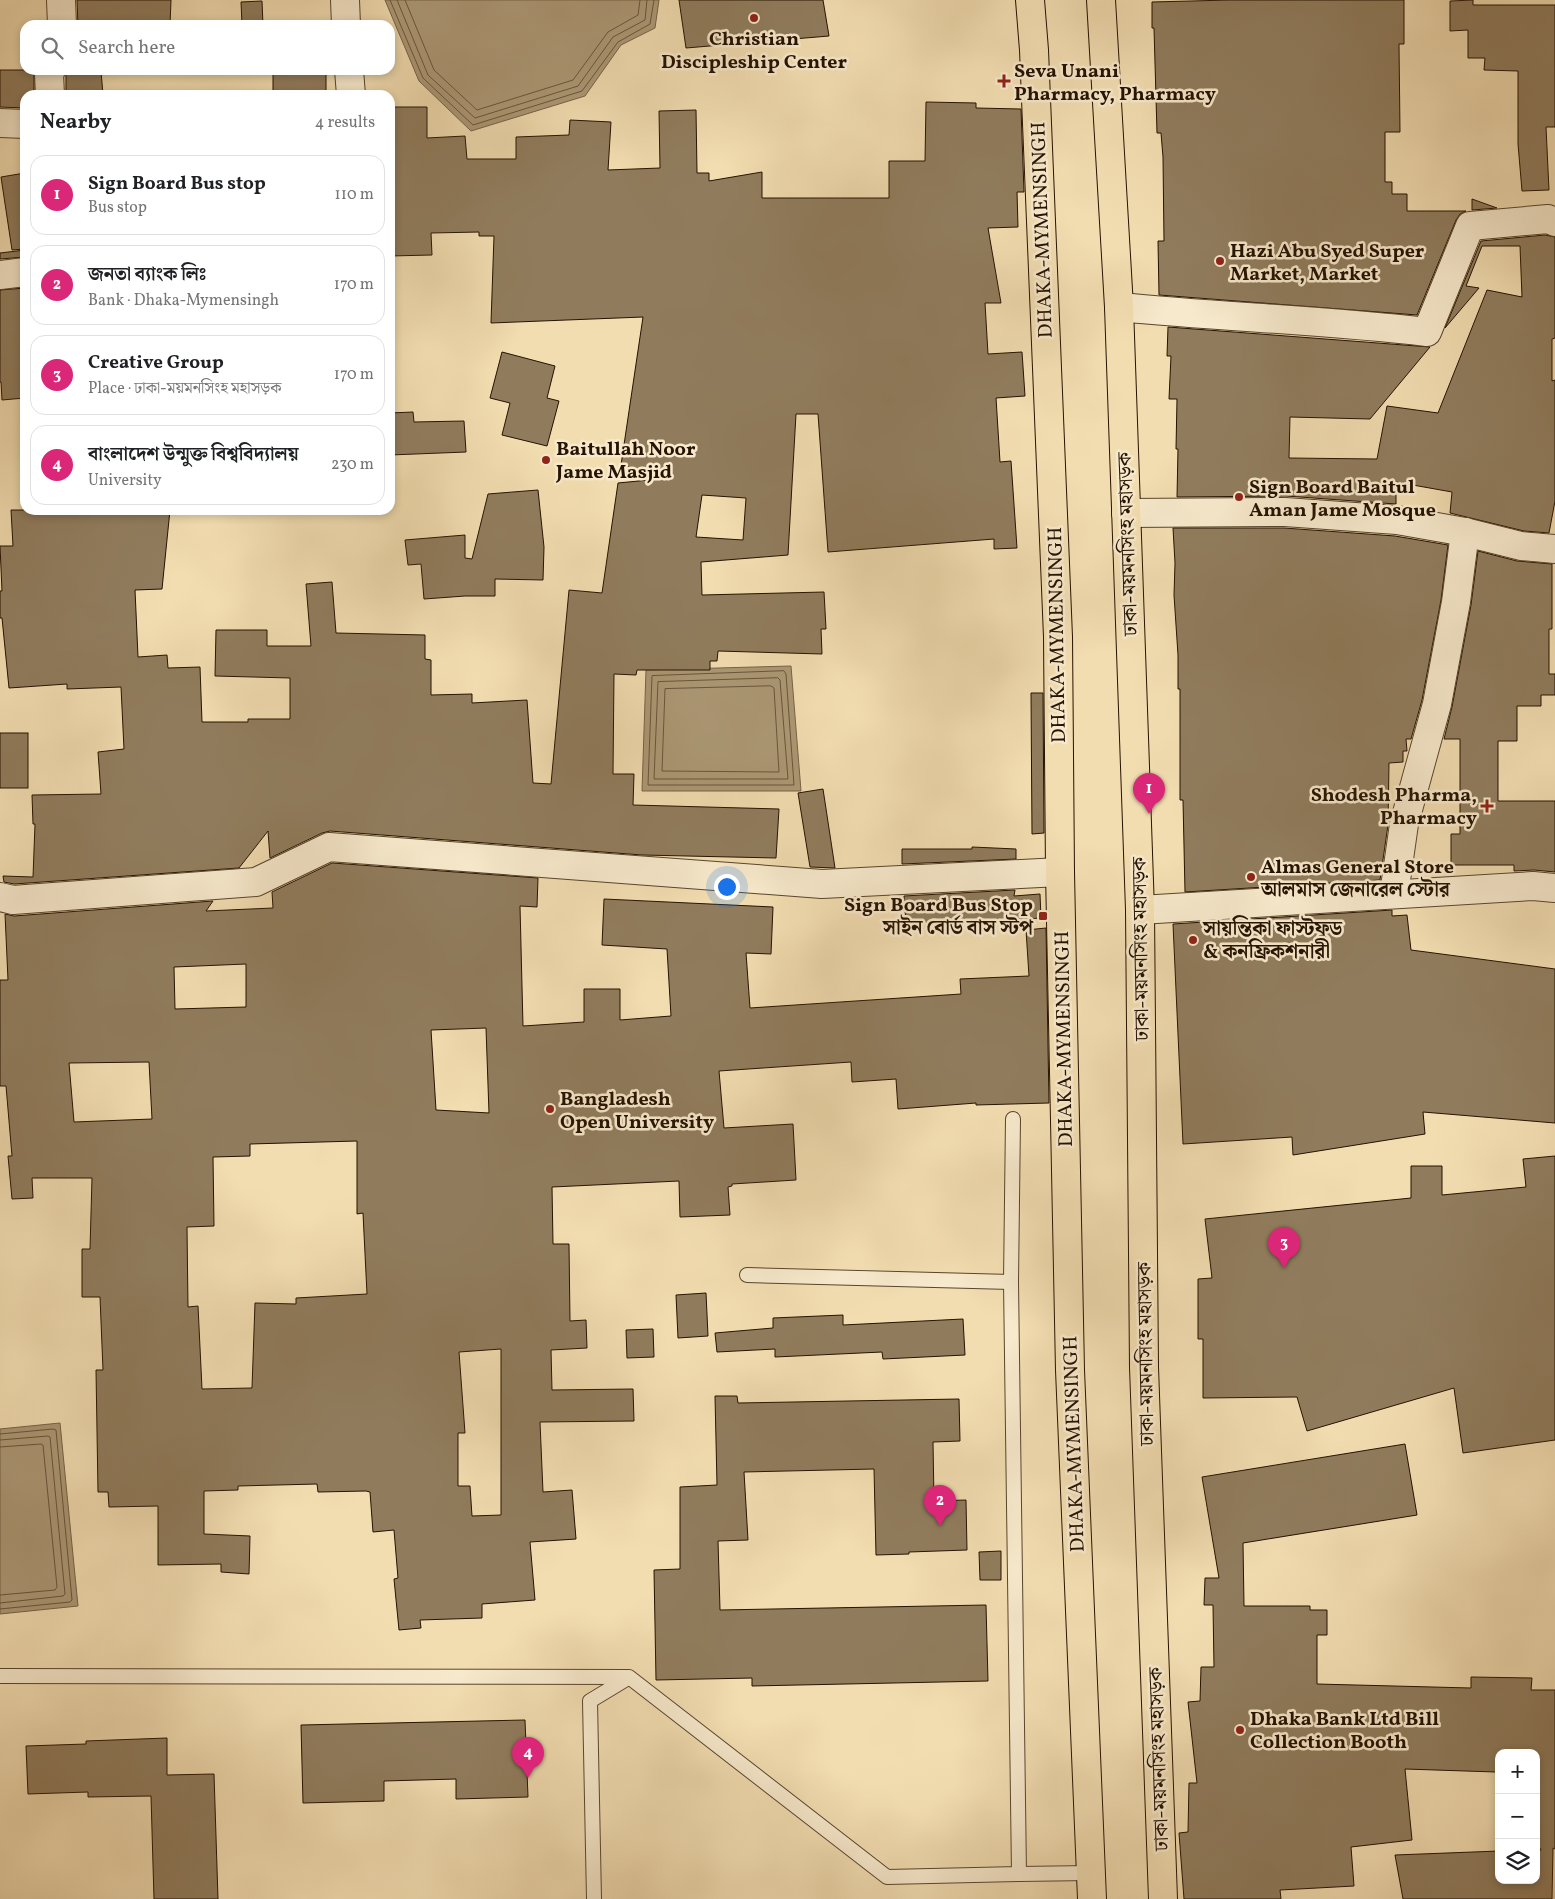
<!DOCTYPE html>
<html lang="en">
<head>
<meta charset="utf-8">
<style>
	:root { --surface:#fff; --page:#f6f6f6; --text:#202124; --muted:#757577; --line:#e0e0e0; --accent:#db2777 }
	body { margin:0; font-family:Vollkorn,"Noto Serif Bengali",serif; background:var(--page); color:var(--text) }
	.controls { position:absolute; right:15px; bottom:15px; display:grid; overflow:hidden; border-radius:10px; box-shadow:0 2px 8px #0003 }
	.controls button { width:45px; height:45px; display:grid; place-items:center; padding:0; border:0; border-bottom:1px solid var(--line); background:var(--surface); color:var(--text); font:25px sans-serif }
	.you { position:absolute; left:726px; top:886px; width:18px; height:18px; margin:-12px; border:4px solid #fff; border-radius:50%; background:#1a73e8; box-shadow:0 0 0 8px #1a73e833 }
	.badge { display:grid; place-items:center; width:32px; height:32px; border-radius:50%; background:var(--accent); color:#fff; font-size:16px; font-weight:700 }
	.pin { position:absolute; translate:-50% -41px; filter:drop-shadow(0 1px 2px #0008) }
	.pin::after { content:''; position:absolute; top:26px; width:18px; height:15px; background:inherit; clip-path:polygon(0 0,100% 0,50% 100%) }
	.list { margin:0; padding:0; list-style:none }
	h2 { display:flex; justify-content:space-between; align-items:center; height:65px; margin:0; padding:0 20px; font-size:21px }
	h2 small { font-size:16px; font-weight:400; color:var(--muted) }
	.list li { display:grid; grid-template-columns:32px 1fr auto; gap:15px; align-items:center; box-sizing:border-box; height:80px; margin:0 10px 10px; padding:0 10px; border:1px solid var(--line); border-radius:15px }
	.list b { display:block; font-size:19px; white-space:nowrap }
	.list p { margin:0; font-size:16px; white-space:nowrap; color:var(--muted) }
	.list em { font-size:16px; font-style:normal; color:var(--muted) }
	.icon { flex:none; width:28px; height:28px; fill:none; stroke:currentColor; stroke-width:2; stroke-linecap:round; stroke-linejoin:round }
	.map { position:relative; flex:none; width:1555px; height:1899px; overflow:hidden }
	.search { position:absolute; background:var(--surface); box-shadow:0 2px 8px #0003; left:20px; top:20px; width:375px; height:55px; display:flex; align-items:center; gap:12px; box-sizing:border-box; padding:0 18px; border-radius:15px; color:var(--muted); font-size:19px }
	.panel { position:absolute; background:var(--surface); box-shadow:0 2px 8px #0003; left:20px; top:90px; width:375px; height:425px; border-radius:15px }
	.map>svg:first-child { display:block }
	.water { fill:#ac9875; stroke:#766247 }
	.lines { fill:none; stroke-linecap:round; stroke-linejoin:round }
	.shore { stroke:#68553b; stroke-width:1 }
	.building { fill:#907c5d; stroke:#251201; fill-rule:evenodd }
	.lane-casing { stroke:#58452d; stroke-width:16 }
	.street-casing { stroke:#58452d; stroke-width:30 }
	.highway-casing { stroke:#251201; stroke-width:30 }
	.lane { stroke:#f7e9cc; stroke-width:14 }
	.street { stroke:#f7e9cc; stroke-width:28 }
	.highway { stroke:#f2ddb1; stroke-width:28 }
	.poi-dot { fill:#8f2418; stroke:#f7e9cc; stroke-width:2 }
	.labels { text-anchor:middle; stroke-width:5; stroke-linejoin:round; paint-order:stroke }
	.poi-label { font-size:20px; font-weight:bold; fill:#251201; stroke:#f7e9cc; text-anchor:start }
	.street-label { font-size:20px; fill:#251201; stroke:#f7e9cc }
</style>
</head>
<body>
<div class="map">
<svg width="1555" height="1899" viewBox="0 0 1555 1899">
	<rect width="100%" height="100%" fill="#f2ddb1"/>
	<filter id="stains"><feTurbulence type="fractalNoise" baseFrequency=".004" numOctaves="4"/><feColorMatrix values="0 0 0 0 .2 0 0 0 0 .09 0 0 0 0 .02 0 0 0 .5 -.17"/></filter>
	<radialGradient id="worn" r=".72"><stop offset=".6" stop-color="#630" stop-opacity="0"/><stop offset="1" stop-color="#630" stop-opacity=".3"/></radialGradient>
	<!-- water -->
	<g class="water">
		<path d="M 385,0 L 659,0 L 655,28 L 621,45 L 585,96 L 471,131 L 419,81 Z"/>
		<path d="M 791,666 L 801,791 L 642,791 L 646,670 Z"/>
		<path d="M 60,1423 L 78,1606 L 0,1614 L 0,1429 Z"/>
	</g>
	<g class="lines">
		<!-- shore -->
		<g class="shore">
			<path d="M 390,0 L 423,78 L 473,125 L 582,91 L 618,42 L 650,24 L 654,0"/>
			<path d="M 397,0 L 428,75 L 475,118 L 578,86 L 613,37 L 645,20 L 647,0"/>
			<path d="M 405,0 L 434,70 L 477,110 L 573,80 L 608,32 L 638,15 L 640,0"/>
			<path d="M 784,671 L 786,674 L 794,785 L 648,785 L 652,676 Z"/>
			<path d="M 778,678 L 780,680 L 788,779 L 654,779 L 658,682 Z"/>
			<path d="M 771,686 L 774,688 L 779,772 L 662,771 L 665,689 Z"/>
			<path d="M 0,1434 L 53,1429 L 56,1430 L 72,1600 L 70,1602 L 0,1609"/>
			<path d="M 0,1440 L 48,1436 L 50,1437 L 65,1594 L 63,1596 L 0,1603"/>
			<path d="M 0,1447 L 41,1444 L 43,1445 L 57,1587 L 55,1590 L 0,1595"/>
		</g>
	</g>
	<!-- building -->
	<g class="building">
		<path d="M 77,0 L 171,0 L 170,25 L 78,25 Z"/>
		<path d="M 679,0 L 823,0 L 829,36 L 686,48 Z"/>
		<path d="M 1230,0 L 1404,0 L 1404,44 L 1399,44 L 1400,132 L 1385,132 L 1385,182 L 1392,182 L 1392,194 L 1407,194 L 1407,211 L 1466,211 L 1460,214 L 1456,220 L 1417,315 L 1159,295 L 1158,241 L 1164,241 L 1163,157 L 1161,133 L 1157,133 L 1154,28 L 1152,28 L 1152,2 Z"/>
		<path d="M 1473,0 L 1473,5 L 1555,5 L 1555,127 L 1546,127 L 1549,190 L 1522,191 L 1518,144 L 1518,71 L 1484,70 L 1485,58 L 1468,58 L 1468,30 L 1450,31 L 1450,1 Z"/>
		<path d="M 262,1 L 263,25 L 242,25 L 241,2 Z"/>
		<path d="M 0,70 L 34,70 L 34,95 L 25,95 L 25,108 L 0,107 Z"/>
		<rect x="273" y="70" width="53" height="24"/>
		<path d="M 66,71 L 101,71 L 103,95 L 66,95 Z"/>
		<path d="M 926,102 L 976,103 L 976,108 L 1021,109 L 1024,192 L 1017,192 L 1018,227 L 988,228 L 1001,303 L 985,303 L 988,354 L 1022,352 L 1025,396 L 996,398 L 1000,462 L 1011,461 L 1017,548 L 994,549 L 994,539 L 828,552 L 818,414 L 796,414 L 788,555 L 701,562 L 702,595 L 824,592 L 826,629 L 821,629 L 822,654 L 718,651 L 717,661 L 710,661 L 710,670 L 637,670 L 636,675 L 614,674 L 613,774 L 634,774 L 633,805 L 779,809 L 776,858 L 642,855 L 330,831 L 322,833 L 270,858 L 268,831 L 239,868 L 14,884 L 4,882 L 3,876 L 33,877 L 35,824 L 33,824 L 32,795 L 101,794 L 98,752 L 124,749 L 121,687 L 67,689 L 67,684 L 9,688 L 2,618 L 0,618 L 0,591 L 2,591 L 0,546 L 13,546 L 11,510 L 170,510 L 162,589 L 135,590 L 138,657 L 167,655 L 168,668 L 200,667 L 202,722 L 248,722 L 248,719 L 290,719 L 290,678 L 215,676 L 216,630 L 267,630 L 267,646 L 311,646 L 306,584 L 332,582 L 336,633 L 425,635 L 425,659 L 431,660 L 431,695 L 472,694 L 472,703 L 527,700 L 533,783 L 551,784 L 569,590 L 602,593 L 618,483 L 670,478 L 621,465 L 643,317 L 491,323 L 494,236 L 479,236 L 479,232 L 431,233 L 432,255 L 390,256 L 390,107 L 427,107 L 427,138 L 465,136 L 467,159 L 516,159 L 516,137 L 569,135 L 570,120 L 611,122 L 608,170 L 660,168 L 659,111 L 696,110 L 697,173 L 709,173 L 709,181 L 762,172 L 762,198 L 889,198 L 889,161 L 925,161 ZM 702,495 L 746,498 L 743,540 L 696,537 Z"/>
		<path d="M 25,173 L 25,249 L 12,250 L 1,177 Z"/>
		<path d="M 1472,199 L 1497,208 L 1472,210 Z"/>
		<path d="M 1545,235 L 1555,237 L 1555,338 L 1552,339 L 1552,381 L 1555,380 L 1555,501 L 1549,533 L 1524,531 L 1450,513 L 1452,492 L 1396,482 L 1396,504 L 1286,496 L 1177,497 L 1178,449 L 1176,449 L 1177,399 L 1169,399 L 1171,356 L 1167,356 L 1168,327 L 1430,347 L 1370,419 L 1290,417 L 1289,458 L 1377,459 L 1387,406 L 1438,413 L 1487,290 L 1522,297 L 1520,246 L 1482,246 L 1466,286 L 1479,288 L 1445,328 L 1481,241 Z"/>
		<path d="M 25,250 L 25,257 L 0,259 L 0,253 Z"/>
		<path d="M 25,288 L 25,398 L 2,400 L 1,382 L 0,382 L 0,290 Z"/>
		<path d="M 502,352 L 555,366 L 547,398 L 559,401 L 547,446 L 502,435 L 510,403 L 490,398 Z"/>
		<path d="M 413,412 L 414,422 L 464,421 L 466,452 L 390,455 L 390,413 Z"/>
		<path d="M 538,490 L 544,547 L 543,580 L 495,579 L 495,596 L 465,596 L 424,599 L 421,564 L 408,565 L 405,540 L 465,535 L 465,558 L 472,559 L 488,494 Z"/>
		<path d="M 1173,528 L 1284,528 L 1395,536 L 1448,545 L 1441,600 L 1422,700 L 1411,739 L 1406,739 L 1407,751 L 1403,751 L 1403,762 L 1389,763 L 1388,825 L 1380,880 L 1185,892 L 1183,800 L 1180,800 L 1180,689 L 1178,689 L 1178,655 L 1174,595 L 1175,563 Z"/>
		<path d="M 1478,551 L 1517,561 L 1552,564 L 1552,629 L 1549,629 L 1549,674 L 1555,674 L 1555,695 L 1541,695 L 1541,706 L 1517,706 L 1517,741 L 1498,741 L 1498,801 L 1555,801 L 1555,872 L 1534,870 L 1514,871 L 1514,865 L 1451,865 L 1451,834 L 1460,834 L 1460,739 L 1444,739 L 1452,707 L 1471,605 Z"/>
		<path d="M 1031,693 L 1043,693 L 1044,833 L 1032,834 Z"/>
		<rect x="0" y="733" width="28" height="55"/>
		<path d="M 823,789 L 835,868 L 810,867 L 798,793 Z"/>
		<path d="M 972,847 L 1016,849 L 1016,859 L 902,864 L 902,849 L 972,849 Z"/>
		<path d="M 332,863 L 538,878 L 537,907 L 520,906 L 523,1026 L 584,1022 L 584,989 L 620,989 L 620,1020 L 671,1016 L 667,949 L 602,945 L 604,899 L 773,907 L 771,954 L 746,953 L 750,1008 L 961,994 L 960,979 L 1029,976 L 1026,930 L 1046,928 L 1049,1103 L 976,1105 L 976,1103 L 898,1109 L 896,1079 L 852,1082 L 851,1062 L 719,1071 L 724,1128 L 793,1124 L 796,1180 L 732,1184 L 732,1186 L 728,1187 L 730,1215 L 680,1217 L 679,1181 L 552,1187 L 553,1244 L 569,1244 L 570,1321 L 586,1320 L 587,1348 L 551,1350 L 552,1390 L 633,1389 L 634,1421 L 540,1422 L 543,1492 L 572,1490 L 576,1539 L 530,1542 L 535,1600 L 482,1604 L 482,1618 L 420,1620 L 421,1628 L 399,1630 L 394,1579 L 398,1578 L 394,1530 L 373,1532 L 370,1492 L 366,1491 L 318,1492 L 317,1484 L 238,1486 L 238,1490 L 204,1491 L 204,1534 L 250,1536 L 249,1574 L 221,1572 L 221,1564 L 158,1565 L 158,1506 L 109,1507 L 108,1492 L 98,1492 L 96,1370 L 103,1370 L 100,1297 L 82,1297 L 82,1249 L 90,1249 L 92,1178 L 32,1178 L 33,1198 L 12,1199 L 8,1156 L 12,1156 L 6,1086 L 0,1086 L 0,980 L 8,980 L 5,914 L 14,916 L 213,901 L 206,911 L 273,908 L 272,892 ZM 246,964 L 246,1007 L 175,1009 L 174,967 ZM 486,1028 L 489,1113 L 436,1110 L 431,1030 ZM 149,1062 L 152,1119 L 74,1122 L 69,1063 ZM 357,1141 L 357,1214 L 363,1213 L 367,1294 L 296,1298 L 296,1304 L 255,1303 L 252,1388 L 202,1389 L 198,1306 L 188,1307 L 187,1227 L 214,1226 L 213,1157 L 250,1156 L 250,1144 ZM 501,1349 L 501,1515 L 472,1516 L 470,1486 L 458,1486 L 458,1433 L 465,1433 L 459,1352 Z"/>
		<path d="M 1015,890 L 1014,896 L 1040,894 L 1041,918 L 962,923 L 962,920 L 906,924 L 904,896 Z"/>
		<path d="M 1392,910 L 1392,916 L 1407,915 L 1411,950 L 1555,969 L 1555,1123 L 1423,1112 L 1425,1134 L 1293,1155 L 1292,1137 L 1183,1144 L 1173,924 Z"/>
		<path d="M 1555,1156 L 1555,1440 L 1463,1453 L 1454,1388 L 1307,1431 L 1297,1397 L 1203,1398 L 1203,1339 L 1198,1339 L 1198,1279 L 1212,1278 L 1205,1219 L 1411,1198 L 1411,1166 L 1442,1166 L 1442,1195 L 1526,1187 L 1523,1159 Z"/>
		<path d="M 706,1293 L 708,1336 L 678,1338 L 676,1295 Z"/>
		<path d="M 843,1315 L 843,1325 L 963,1319 L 965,1355 L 883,1359 L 882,1352 L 775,1357 L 775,1349 L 717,1352 L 715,1333 L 773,1328 L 773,1318 Z"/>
		<path d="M 653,1329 L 654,1357 L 627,1358 L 626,1330 Z"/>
		<path d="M 715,1396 L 737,1396 L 738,1403 L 959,1399 L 960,1441 L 933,1442 L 934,1501 L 966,1500 L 967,1550 L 909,1552 L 909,1554 L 876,1555 L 874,1469 L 744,1472 L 748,1540 L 718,1541 L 720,1610 L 986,1605 L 988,1681 L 752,1686 L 752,1678 L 656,1680 L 654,1570 L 680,1569 L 680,1487 L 717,1485 Z"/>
		<path d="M 1405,1444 L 1417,1515 L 1243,1543 L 1244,1606 L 1310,1606 L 1310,1610 L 1327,1610 L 1327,1635 L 1317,1635 L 1317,1684 L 1471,1688 L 1471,1677 L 1532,1678 L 1531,1690 L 1555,1690 L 1555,1849 L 1553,1848 L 1552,1899 L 1403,1899 L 1395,1855 L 1499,1851 L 1499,1880 L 1536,1880 L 1536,1850 L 1541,1850 L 1536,1842 L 1536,1753 L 1499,1753 L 1499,1777 L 1496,1772 L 1405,1769 L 1412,1840 L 1351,1847 L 1354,1886 L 1280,1890 L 1281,1899 L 1184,1899 L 1179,1833 L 1188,1832 L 1189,1783 L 1197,1783 L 1188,1702 L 1200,1701 L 1201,1667 L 1214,1667 L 1213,1605 L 1204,1605 L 1205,1578 L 1219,1578 L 1202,1477 Z"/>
		<path d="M 1001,1551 L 1001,1580 L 980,1580 L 979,1552 Z"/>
		<path d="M 525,1720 L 528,1797 L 456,1799 L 456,1779 L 384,1781 L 384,1801 L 303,1803 L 301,1725 Z"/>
		<path d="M 167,1738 L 167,1775 L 214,1774 L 218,1899 L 154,1899 L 151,1796 L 88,1797 L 88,1792 L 28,1794 L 26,1746 L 86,1744 L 86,1741 Z"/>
	</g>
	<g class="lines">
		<!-- lane casing -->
		<g class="lane-casing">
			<g id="lane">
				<path d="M 747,1275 L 1011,1282 L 1013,1119"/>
				<path d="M 0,1676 L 629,1677 L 887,1877 L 1019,1874 L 1011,1282"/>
				<path d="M 1019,1874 L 1090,1873"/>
				<path d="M 594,1899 L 590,1701 L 628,1678"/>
			</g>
		</g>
		<!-- street casing -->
		<g class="street-casing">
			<g id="street">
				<path d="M 61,0 L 62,25"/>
				<path d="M 345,0 L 346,25"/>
				<path d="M 349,70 L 351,95"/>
				<path d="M 50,95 L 49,74 L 51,70"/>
				<path d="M 0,123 L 25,124"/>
				<path d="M 0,275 L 25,272"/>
				<path d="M 1119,307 C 1221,317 1324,320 1427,332 L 1470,226 L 1548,219 L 1555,222"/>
				<path d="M 1126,513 L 1285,512 L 1397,520 L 1465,532 L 1521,546 L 1555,549"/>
				<path d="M 1394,894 L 1404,824 L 1437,704 L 1456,602 L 1465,532"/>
				<path d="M 0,897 L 13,900 L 256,882 L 329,847 L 822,884 L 1060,872"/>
				<path d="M 1140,910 L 1533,886 L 1555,888"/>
			</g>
		</g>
		<!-- highway casing -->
		<g class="highway-casing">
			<g id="highway">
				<path d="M 1030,0 L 1034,50 L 1058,637 L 1060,872 L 1070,1370 L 1092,1899"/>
				<path d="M 1101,0 L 1119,307 L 1140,910 L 1144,1367 L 1163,1899"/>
			</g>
		</g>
		<!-- lane -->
		<use href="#lane" class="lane"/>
		<!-- street -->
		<use href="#street" class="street"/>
		<!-- highway -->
		<use href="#highway" class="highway"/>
	</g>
	<!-- markers -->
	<g class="poi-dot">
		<circle cx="754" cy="18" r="5"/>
		<path d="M1001.5 73.5h5v5h5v5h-5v5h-5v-5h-5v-5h5z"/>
		<circle cx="1220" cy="261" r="5"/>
		<circle cx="546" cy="460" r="5"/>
		<circle cx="1239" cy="497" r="5"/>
		<path d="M1484.5 798.5h5v5h5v5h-5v5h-5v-5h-5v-5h5z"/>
		<circle cx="1251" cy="877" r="5"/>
		<rect x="1038" y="911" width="10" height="10" rx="2.5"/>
		<circle cx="1193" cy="940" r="5"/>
		<circle cx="550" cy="1109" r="5"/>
		<circle cx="1240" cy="1730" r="5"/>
	</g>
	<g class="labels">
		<!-- poi labels -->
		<g class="poi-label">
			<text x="754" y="45" text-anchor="middle">Christian<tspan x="754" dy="23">Discipleship Center</tspan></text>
			<text x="1014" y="77">Seva Unani<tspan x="1014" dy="23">Pharmacy, Pharmacy</tspan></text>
			<text x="1230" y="257">Hazi Abu Syed Super<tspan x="1230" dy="23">Market, Market</tspan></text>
			<text x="556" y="455">Baitullah Noor<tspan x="556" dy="23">Jame Masjid</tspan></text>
			<text x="1249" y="493">Sign Board Baitul<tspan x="1249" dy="23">Aman Jame Mosque</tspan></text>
			<text x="1477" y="801" text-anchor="end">Shodesh Pharma,<tspan x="1477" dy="23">Pharmacy</tspan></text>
			<text x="1261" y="873">Almas General Store<tspan x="1261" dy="23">আলমাস জেনারেল স্টোর</tspan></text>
			<text x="1033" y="911" text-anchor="end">Sign Board Bus Stop<tspan x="1033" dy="23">সাইন বোর্ড বাস স্টপ</tspan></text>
			<text x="1203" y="935">সায়ন্তিকা ফাস্টফুড<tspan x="1203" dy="23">&amp; কনফ্রিকশনারী</tspan></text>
			<text x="560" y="1105">Bangladesh<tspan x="560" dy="23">Open University</tspan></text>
			<text x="1250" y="1725">Dhaka Bank Ltd Bill<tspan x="1250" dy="23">Collection Booth</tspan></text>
		</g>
		<!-- street labels -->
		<g class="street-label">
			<text transform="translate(1041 230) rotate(-92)" y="7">DHAKA-MYMENSINGH</text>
			<text transform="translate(1127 544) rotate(-92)" y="7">ঢাকা-ময়মনসিংহ মহাসড়ক</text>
			<text transform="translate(1056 635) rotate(-91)" y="7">DHAKA-MYMENSINGH</text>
			<text transform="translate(1140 949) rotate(-91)" y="7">ঢাকা-ময়মনসিংহ মহাসড়ক</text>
			<text transform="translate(1063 1039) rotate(-91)" y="7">DHAKA-MYMENSINGH</text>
			<text transform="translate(1145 1354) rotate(-91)" y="7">ঢাকা-ময়মনসিংহ মহাসড়ক</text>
			<text transform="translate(1073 1444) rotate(-92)" y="7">DHAKA-MYMENSINGH</text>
			<text transform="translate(1158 1759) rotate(-92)" y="7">ঢাকা-ময়মনসিংহ মহাসড়ক</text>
		</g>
	</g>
	<rect width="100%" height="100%" filter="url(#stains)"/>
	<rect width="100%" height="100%" fill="url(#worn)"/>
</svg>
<div class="controls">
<button>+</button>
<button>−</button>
<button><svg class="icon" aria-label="layers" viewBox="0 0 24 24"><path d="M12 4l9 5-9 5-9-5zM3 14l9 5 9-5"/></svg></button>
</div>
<div class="you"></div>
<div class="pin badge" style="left:1149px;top:814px">1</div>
<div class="pin badge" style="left:940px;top:1526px">2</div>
<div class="pin badge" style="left:1284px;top:1268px">3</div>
<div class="pin badge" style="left:528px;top:1778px">4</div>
<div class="search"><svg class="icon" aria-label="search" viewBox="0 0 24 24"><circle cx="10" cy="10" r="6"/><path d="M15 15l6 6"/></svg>Search here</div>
<section class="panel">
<h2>Nearby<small>4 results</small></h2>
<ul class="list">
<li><span class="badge">1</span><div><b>Sign Board Bus stop</b><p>Bus stop</p></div><em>110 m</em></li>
<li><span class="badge">2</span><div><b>জনতা ব্যাংক লিঃ</b><p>Bank · Dhaka-Mymensingh</p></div><em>170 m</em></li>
<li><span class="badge">3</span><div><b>Creative Group</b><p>Place · ঢাকা-ময়মনসিংহ মহাসড়ক</p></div><em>170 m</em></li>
<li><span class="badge">4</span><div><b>বাংলাদেশ উন্মুক্ত বিশ্ববিদ্যালয়</b><p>University</p></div><em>230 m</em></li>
</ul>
</section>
</div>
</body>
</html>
